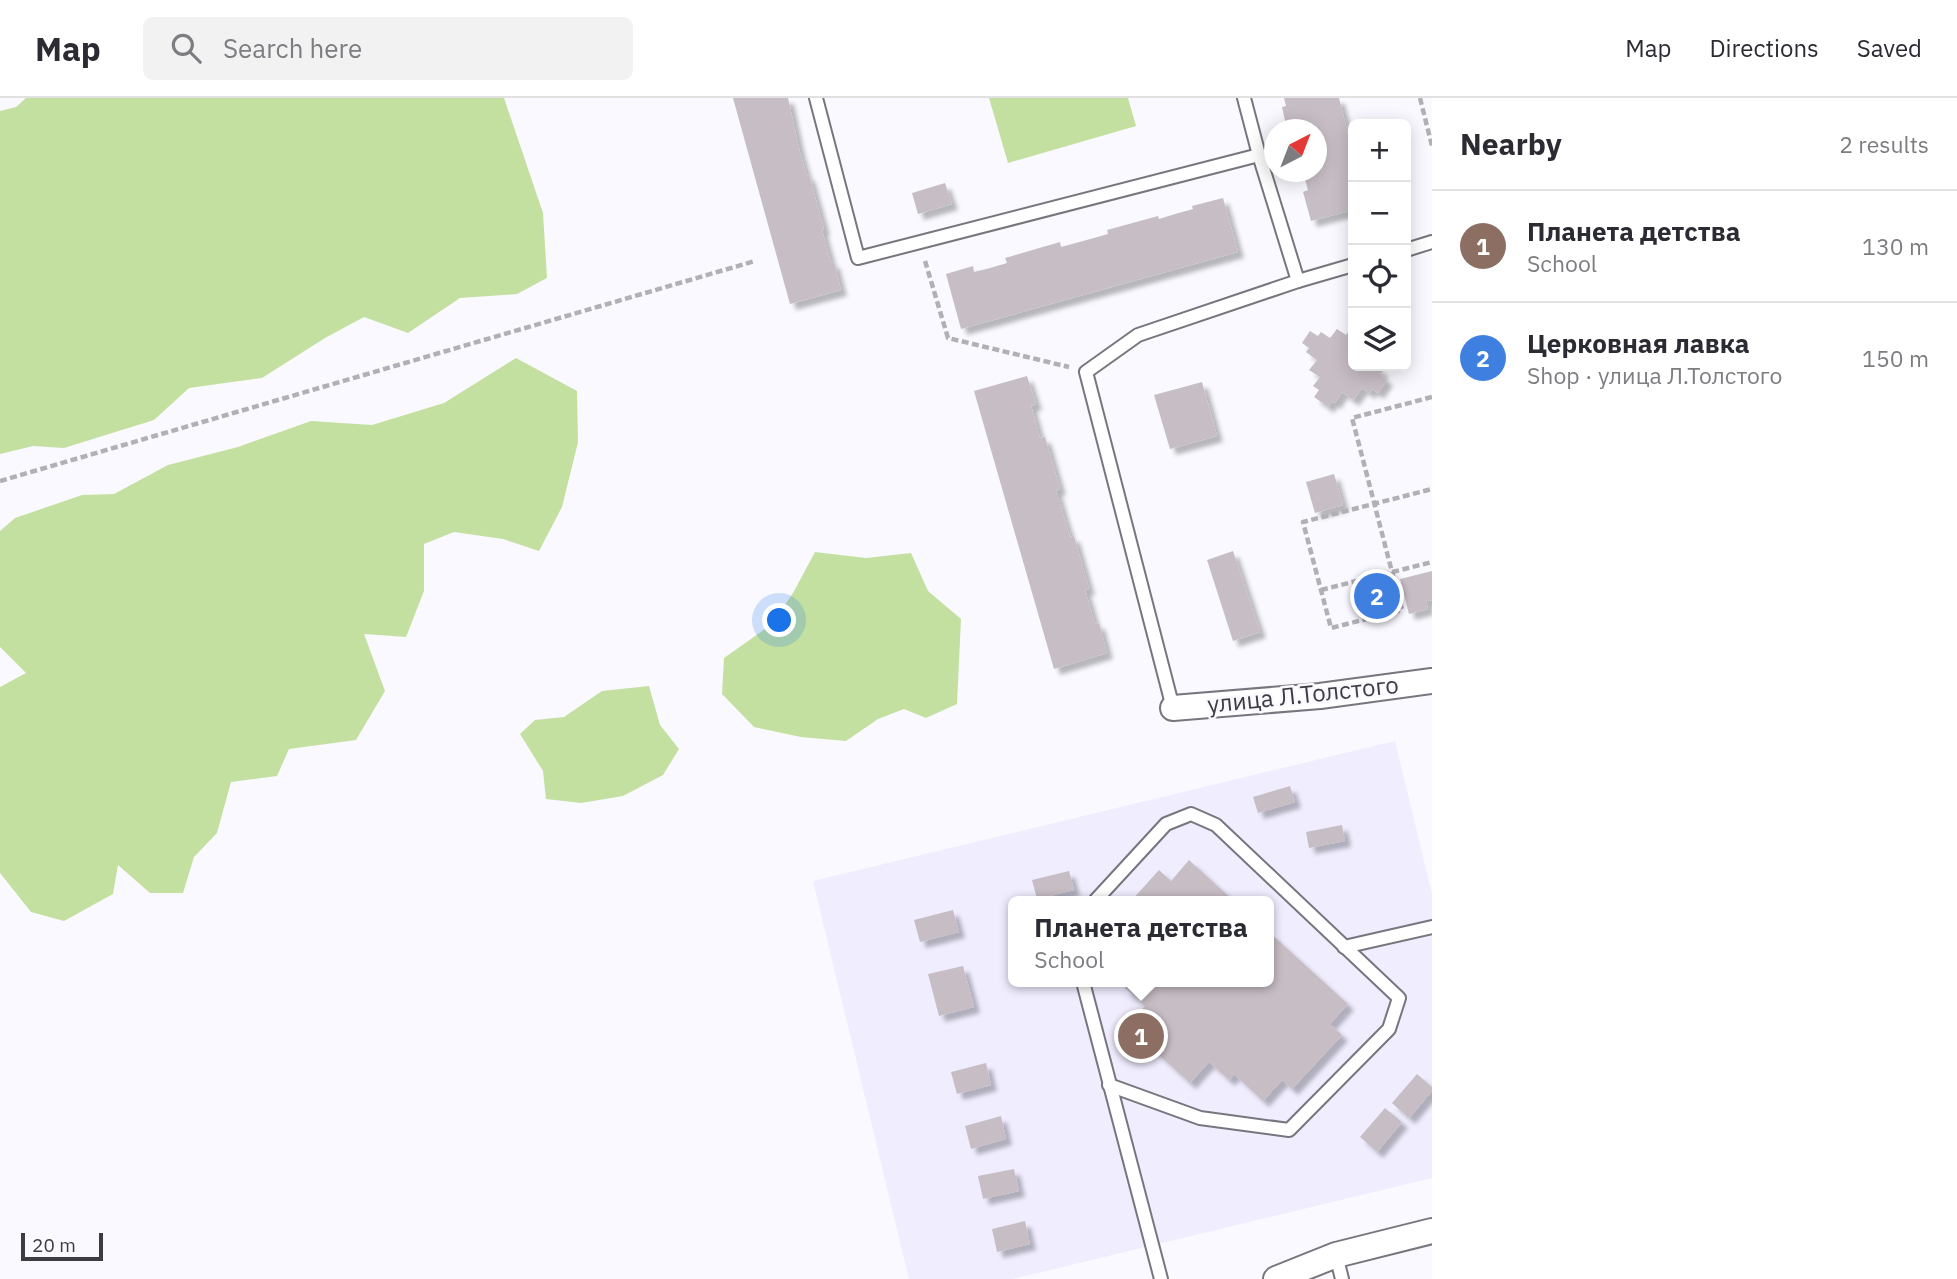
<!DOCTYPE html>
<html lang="en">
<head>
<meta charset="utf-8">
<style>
	:root { --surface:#fff; --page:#f2f2f3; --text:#2b2b33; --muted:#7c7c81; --line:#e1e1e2; --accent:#db2777 }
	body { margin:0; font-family:"IBM Plex Sans",sans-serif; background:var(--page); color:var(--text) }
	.controls { position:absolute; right:21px; top:21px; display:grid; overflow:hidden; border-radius:10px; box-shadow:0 4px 18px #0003 }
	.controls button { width:63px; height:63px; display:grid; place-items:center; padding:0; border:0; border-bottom:2px solid var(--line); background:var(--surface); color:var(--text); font:35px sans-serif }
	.compass { position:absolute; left:1264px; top:21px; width:63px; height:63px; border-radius:50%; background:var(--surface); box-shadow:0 4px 18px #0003; rotate:42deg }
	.scale { position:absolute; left:21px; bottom:18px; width:82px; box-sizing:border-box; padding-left:7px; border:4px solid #3d3c40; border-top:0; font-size:19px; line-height:24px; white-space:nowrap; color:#3d3c40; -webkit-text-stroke:5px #f9f9ff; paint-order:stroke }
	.you { position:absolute; left:780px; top:523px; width:24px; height:24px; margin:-18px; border:5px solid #fff; border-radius:50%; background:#1a73e8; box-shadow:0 0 0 10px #1a73e833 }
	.badge { display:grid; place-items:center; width:46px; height:46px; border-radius:50%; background:var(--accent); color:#fff; font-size:23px; font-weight:700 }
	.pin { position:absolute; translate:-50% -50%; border:4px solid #fff; box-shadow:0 2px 7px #0006 }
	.popup { position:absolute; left:1008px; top:798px; width:266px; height:91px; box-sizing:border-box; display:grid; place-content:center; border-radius:10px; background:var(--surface); filter:drop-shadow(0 2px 5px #0005); font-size:23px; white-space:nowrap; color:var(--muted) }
	.popup b { font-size:26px; color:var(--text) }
	.popup::after { content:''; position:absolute; left:50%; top:100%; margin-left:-14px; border:14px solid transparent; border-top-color:var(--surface) }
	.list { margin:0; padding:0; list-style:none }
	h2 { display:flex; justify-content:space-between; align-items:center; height:91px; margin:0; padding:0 28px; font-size:30px }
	h2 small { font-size:23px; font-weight:400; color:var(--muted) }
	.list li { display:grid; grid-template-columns:46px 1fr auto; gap:21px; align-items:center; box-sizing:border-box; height:112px; padding:0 28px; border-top:2px solid var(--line) }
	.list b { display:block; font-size:26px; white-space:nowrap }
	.list p { margin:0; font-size:23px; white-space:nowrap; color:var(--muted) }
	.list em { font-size:23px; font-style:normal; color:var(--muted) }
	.icon { flex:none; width:38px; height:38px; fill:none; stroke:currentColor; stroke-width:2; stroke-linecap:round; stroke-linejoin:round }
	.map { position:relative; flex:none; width:1432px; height:1181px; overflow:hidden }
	header { display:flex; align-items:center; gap:42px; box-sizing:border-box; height:98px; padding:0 35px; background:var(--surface); border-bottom:2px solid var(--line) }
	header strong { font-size:33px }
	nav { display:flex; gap:38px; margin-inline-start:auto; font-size:24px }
	.search { width:490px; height:63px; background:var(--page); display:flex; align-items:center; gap:18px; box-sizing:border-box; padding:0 24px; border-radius:10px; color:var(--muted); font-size:26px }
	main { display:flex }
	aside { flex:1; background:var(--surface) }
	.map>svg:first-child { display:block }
	.education { fill:#f0edff; fill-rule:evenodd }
	.green { fill:#c4e0a0 }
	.building { fill:#c7bec5; filter:url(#shadow) }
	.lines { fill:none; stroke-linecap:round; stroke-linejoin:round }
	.service-casing { stroke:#76767f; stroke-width:16 }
	.minor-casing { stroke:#76767f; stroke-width:28 }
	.path { stroke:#b0b0b5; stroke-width:4.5; stroke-dasharray:7 3.5; stroke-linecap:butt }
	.service { stroke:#fff; stroke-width:12 }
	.minor { stroke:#fff; stroke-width:24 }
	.labels { text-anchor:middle; stroke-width:5; stroke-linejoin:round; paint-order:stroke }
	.street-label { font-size:24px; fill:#3d3c40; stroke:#f9f9ff }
</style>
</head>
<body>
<header>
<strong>Map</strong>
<div class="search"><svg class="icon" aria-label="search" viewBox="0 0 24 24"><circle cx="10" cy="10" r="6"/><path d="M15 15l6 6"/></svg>Search here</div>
<nav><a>Map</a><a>Directions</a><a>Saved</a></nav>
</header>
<main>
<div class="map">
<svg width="1432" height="1181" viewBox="0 0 1432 1181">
	<defs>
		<filter id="shadow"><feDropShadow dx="6" dy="6" stdDeviation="2" flood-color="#0004"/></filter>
	</defs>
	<rect width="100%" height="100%" fill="#f9f9ff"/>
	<!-- education -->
	<path class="education" d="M 1395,643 L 1432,796 L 1432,1080 L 1013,1181 L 909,1181 L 813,783 ZM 1013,803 L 1269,803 L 1269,884 L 1013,884 Z"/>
	<!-- green -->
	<g class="green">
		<path d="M 26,0 L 504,0 L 543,115 L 547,180 L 517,196 L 460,200 L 408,235 L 364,219 L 325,240 L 262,280 L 189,290 L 154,322 L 64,350 L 33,348 L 0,356 L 0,13 L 16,9 Z"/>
		<path d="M 989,0 L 1128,0 L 1136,28 L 1008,65 Z"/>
		<path d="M 516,260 L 577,293 L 578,344 L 562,409 L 539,453 L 503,441 L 454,434 L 424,446 L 424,493 L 406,539 L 364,536 L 385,593 L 356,642 L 289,651 L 277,678 L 231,684 L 217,735 L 194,759 L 183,795 L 150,795 L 118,767 L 113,796 L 64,823 L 31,814 L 0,775 L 0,589 L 26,575 L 0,549 L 0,433 L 15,420 L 82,397 L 114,396 L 168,367 L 238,349 L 311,323 L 372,327 L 444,305 Z"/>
		<path d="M 815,454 L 866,460 L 911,455 L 928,493 L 961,521 L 957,606 L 926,620 L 904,611 L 878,621 L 846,643 L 801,639 L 754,629 L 722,596 L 724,560 L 772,526 L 793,495 Z"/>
		<path d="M 649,588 L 660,627 L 679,651 L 663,677 L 623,698 L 581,705 L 546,701 L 543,673 L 520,636 L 535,622 L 564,619 L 602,593 Z"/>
	</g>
	<!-- building -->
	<g class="building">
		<path d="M 733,0 L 788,0 L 800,55 L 807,78 L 809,77 L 824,131 L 822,132 L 831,165 L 834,164 L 841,192 L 790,206 Z"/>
		<path d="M 1284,0 L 1339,0 L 1353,56 L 1353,112 L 1311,123 L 1303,94 L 1308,92 L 1303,74 L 1316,74 L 1316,32 L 1287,32 L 1282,9 L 1286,8 Z"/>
		<path d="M 945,85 L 952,106 L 918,116 L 912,95 Z"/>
		<path d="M 1223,100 L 1238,154 L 961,231 L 946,176 L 973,168 L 974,174 L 990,170 L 1007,165 L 1005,160 L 1060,144 L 1061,149 L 1083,143 L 1108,136 L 1107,132 L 1158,118 L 1159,121 L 1175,116 L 1193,111 L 1192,108 Z"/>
		<path d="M 1353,227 L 1353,268 L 1375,268 L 1383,273 L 1380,276 L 1387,282 L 1378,295 L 1372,291 L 1369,295 L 1362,290 L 1353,302 L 1342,294 L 1335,305 L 1332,303 L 1328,309 L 1314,299 L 1319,292 L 1313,288 L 1320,279 L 1309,272 L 1317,262 L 1306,254 L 1309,250 L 1302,245 L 1310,233 L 1318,238 L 1321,234 L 1330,240 L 1337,231 L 1346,237 Z"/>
		<path d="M 1027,278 L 1036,306 L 1031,308 L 1040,340 L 1045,339 L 1060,391 L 1056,392 L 1063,416 L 1070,439 L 1074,438 L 1089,491 L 1085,492 L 1095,526 L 1099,525 L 1107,555 L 1054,571 L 974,293 Z"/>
		<path d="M 1202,284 L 1217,338 L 1170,351 L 1154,297 Z"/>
		<path d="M 1334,376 L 1343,407 L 1315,415 L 1306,384 Z"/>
		<path d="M 1233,453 L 1260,534 L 1233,543 L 1207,462 Z"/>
		<path d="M 1432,473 L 1432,502 L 1426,503 L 1428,511 L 1409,516 L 1400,481 Z"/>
		<path d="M 1382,477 L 1392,509 L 1370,516 L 1360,484 Z"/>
		<path d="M 1290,688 L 1295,704 L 1258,715 L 1253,699 Z"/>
		<path d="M 1342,727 L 1345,743 L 1309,750 L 1306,734 Z"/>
		<path d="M 1189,762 L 1234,803 L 1131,803 L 1159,772 L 1171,783 Z"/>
		<path d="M 1069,773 L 1074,792 L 1037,801 L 1032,782 Z"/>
		<path d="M 953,812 L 959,834 L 920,844 L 914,822 Z"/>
		<path d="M 1269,834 L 1348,906 L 1330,926 L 1342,937 L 1292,991 L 1282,982 L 1263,1003 L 1234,976 L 1229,982 L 1209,964 L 1190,985 L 1127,928 L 1145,908 L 1125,890 L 1131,884 L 1269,884 Z"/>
		<path d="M 963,868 L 974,909 L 939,918 L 928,876 Z"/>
		<path d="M 986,965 L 991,987 L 957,996 L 951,974 Z"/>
		<path d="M 1417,976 L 1432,989 L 1432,993 L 1409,1020 L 1392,1005 Z"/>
		<path d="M 1385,1010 L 1402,1024 L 1377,1054 L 1360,1039 Z"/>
		<path d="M 1001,1018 L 1006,1041 L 971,1051 L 965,1028 Z"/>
		<path d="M 1014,1071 L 1019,1093 L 983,1101 L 978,1078 Z"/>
		<path d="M 1025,1123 L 1030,1146 L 997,1154 L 992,1131 Z"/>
	</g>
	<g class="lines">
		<!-- service casing -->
		<g class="service-casing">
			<g id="service">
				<path d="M 816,0 L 858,160 L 1259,57"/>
				<path d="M 1244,0 L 1259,57 L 1298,183 L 1353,167"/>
				<path d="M 1406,152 L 1432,144"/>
				<path d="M 1173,610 L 1086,274 L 1138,237 L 1298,183"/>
				<path d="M 1095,803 L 1166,726 L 1191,716 L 1216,727 L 1399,900 L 1389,931 L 1289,1032 L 1200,1020 L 1109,987"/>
				<path d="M 1344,849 L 1432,829"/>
				<path d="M 1083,884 L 1161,1181"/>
				<path d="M 1336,1157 L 1342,1181"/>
			</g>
		</g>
		<!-- minor casing -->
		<g class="minor-casing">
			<g id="minor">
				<path d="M 1173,610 L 1320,598 L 1432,583"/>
				<path d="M 1276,1181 L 1336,1157 L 1432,1133"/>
			</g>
		</g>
		<!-- path -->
		<g class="path">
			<path d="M 1420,0 L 1432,48"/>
			<path d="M 925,163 L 948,240 L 1069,269"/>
			<path d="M 1432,299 L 1352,320 C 1369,384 1385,448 1402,512 L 1331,530 L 1303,424 L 1432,391"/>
			<path d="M 0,383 L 755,163"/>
			<path d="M 1321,492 L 1432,464"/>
		</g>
		<!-- service -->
		<use href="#service" class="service"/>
		<!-- minor -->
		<use href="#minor" class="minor"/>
	</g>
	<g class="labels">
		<!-- street labels -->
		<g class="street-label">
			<text transform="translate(1303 597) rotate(-6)" y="8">улица Л.Толстого</text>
		</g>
	</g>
</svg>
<div class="controls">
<button>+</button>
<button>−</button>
<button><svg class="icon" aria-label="locate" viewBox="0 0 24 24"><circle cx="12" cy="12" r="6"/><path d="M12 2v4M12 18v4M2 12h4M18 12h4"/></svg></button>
<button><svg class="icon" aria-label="layers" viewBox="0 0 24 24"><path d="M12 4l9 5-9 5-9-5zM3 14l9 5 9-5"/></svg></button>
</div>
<svg class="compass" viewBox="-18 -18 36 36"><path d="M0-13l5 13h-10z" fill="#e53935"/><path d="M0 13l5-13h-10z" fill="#7c7c81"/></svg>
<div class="scale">20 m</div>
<div class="you"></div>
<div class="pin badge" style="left:1141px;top:938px;background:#8d6e63">1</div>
<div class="popup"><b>Планета детства</b>School</div>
<div class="pin badge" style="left:1377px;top:498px;background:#3f7fe0">2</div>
</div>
<aside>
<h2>Nearby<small>2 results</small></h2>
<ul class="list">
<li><span class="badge" style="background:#8d6e63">1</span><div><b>Планета детства</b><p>School</p></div><em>130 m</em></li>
<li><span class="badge" style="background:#3f7fe0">2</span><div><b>Церковная лавка</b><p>Shop · улица Л.Толстого</p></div><em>150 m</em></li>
</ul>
</aside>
</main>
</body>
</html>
